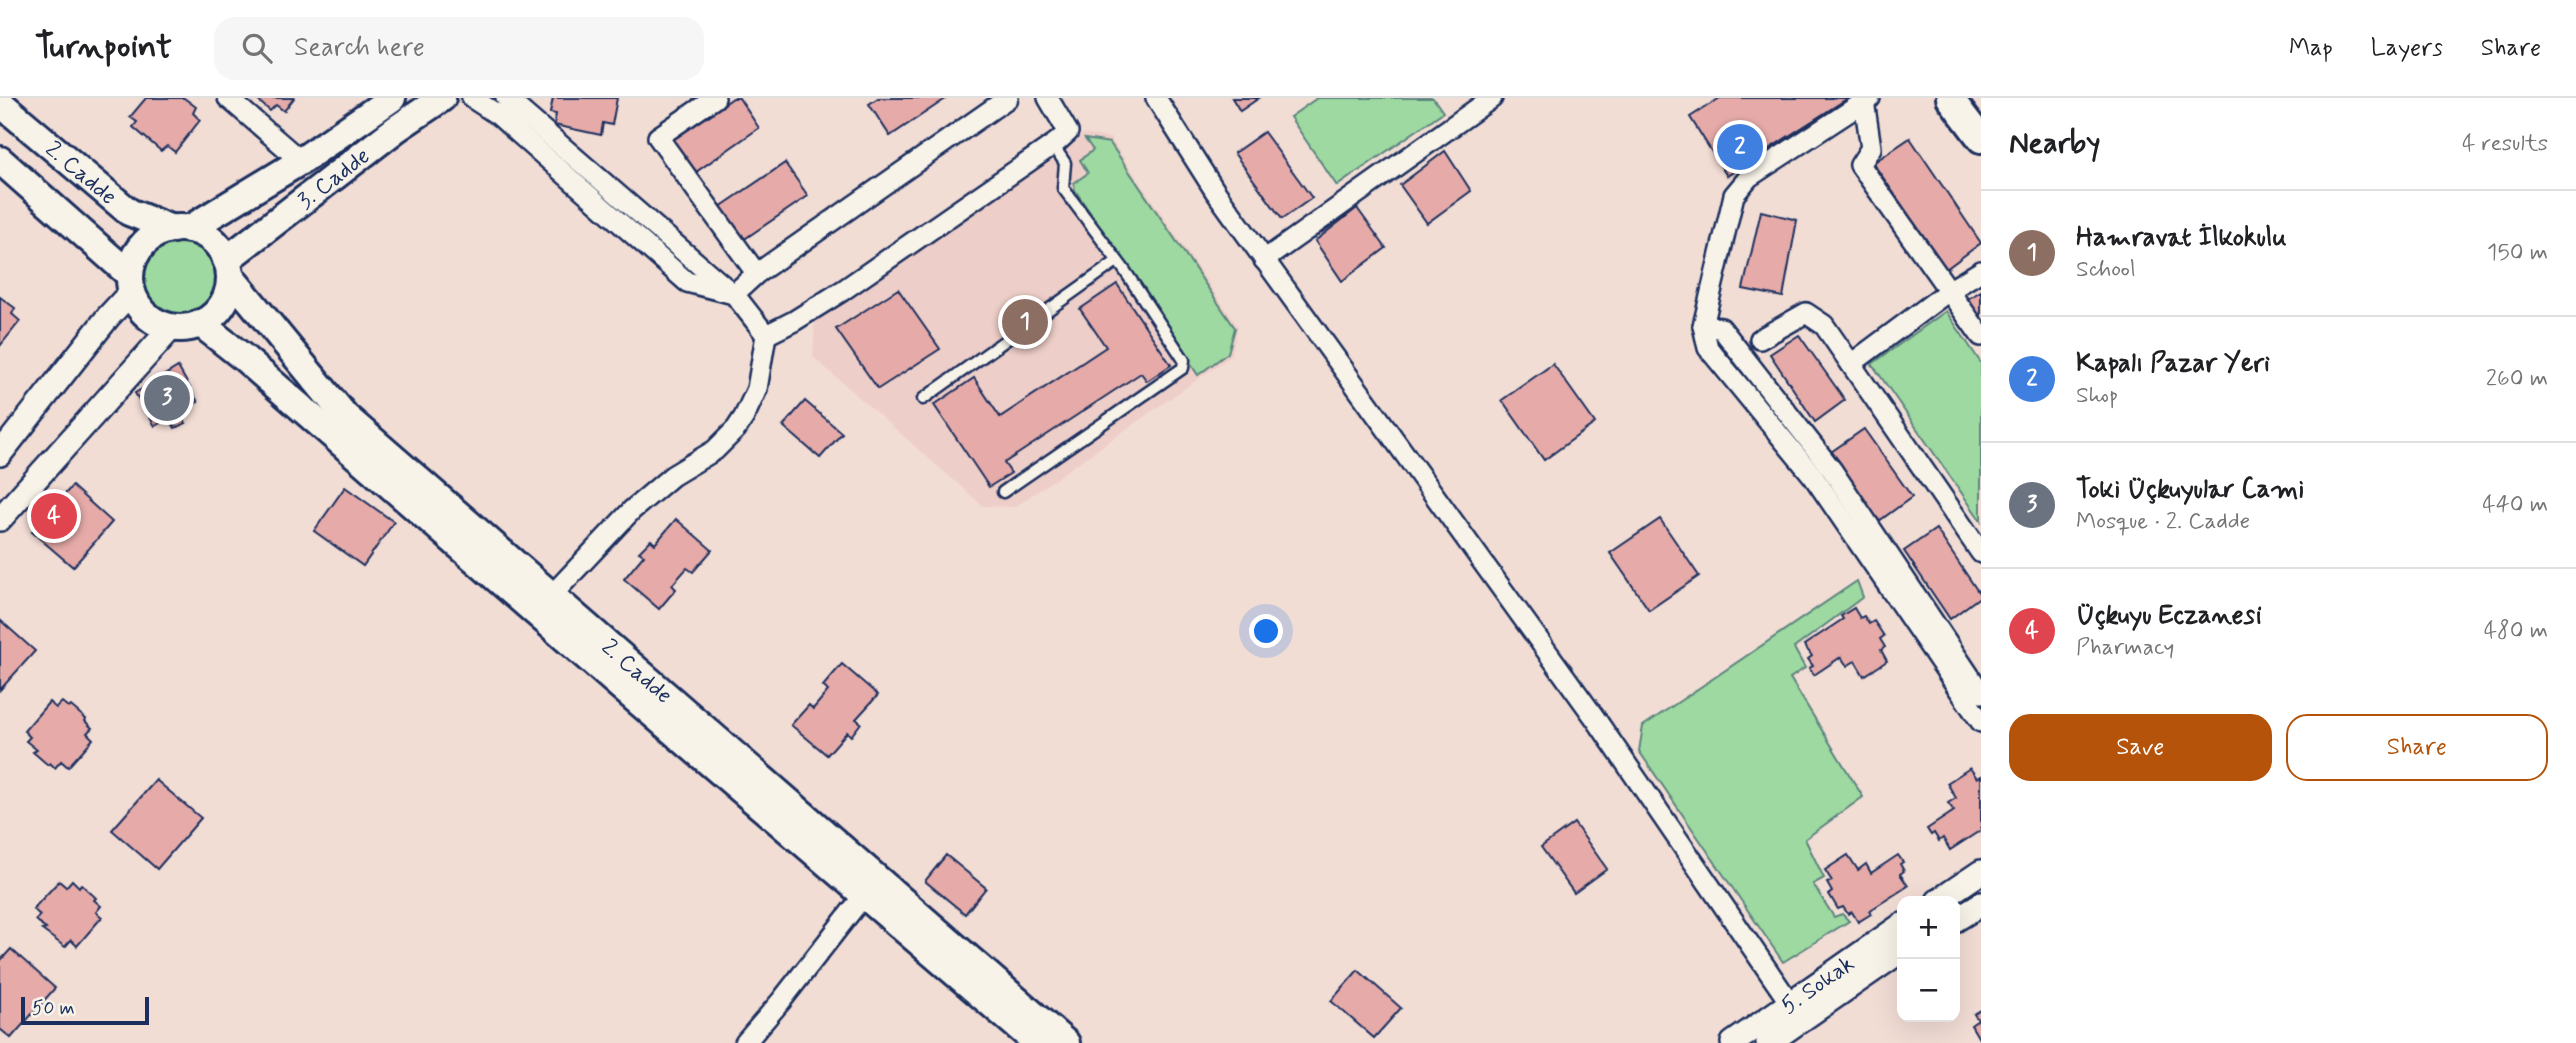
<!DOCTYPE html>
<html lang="en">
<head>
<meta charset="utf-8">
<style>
	:root { --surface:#fff; --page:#f6f6f6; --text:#202124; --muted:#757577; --line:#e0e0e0; --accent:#b45309 }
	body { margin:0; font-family:Mynerve,sans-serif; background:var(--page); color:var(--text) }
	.controls { position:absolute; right:21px; bottom:21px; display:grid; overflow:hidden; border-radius:14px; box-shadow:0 7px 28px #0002 }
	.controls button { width:63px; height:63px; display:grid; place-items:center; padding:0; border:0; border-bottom:2px solid var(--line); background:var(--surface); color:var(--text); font:35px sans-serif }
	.scale { position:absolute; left:21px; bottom:18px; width:128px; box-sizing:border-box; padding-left:7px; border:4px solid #1b2f5e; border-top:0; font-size:19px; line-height:24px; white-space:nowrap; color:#1b2f5e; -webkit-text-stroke:5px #f7f3e8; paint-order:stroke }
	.you { position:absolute; left:1267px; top:534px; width:24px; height:24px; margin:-18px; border:5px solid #fff; border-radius:50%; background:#1a73e8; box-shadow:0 0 0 10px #1a73e833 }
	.badge { display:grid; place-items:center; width:46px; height:46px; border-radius:50%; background:var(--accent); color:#fff; font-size:23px; font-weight:700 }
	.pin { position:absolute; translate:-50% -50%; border:4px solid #fff; box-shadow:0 2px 7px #0006 }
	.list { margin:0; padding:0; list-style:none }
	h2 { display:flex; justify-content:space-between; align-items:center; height:91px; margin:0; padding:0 28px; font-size:30px }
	h2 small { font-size:23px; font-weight:400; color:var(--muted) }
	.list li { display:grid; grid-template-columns:46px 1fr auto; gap:21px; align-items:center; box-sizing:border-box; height:126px; padding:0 28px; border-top:2px solid var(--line) }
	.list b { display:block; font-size:26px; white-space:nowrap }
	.list p { margin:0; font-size:23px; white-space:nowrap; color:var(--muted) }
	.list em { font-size:23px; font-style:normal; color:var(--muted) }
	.actions { display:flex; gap:14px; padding:21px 28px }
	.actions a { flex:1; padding:16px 0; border:2px solid var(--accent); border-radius:21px; text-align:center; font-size:24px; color:var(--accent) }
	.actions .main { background:var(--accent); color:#fff }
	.icon { flex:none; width:38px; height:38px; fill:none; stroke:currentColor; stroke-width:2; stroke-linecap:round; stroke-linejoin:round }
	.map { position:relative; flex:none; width:1981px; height:945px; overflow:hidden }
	header { display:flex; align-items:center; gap:42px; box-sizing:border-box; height:98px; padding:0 35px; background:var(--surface); border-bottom:2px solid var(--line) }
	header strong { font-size:33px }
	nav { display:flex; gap:38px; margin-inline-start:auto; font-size:24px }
	.search { width:490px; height:63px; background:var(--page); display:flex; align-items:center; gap:18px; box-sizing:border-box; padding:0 24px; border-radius:21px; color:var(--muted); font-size:26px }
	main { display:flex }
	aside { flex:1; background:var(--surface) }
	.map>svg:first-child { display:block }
	.built { fill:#eecec8 }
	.green { fill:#9dd9a0; stroke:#5c847f; stroke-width:2 }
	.building { fill:#e6aba8; stroke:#1b2f5e; stroke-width:2 }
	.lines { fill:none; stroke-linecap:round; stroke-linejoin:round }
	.service-casing { stroke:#1b2f5e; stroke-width:15 }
	.minor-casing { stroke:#1b2f5e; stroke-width:24 }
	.tertiary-casing { stroke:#1b2f5e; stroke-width:28 }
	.secondary-casing { stroke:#1b2f5e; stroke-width:32 }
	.service { stroke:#f7f3e8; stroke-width:10 }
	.minor { stroke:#f7f3e8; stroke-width:19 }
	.tertiary { stroke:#f7f3e8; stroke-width:23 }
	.secondary { stroke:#f7f3e8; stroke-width:26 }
	.labels { text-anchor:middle; stroke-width:6; stroke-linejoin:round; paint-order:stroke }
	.street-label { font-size:23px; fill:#1b2f5e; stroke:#f7f3e8 }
</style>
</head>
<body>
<header>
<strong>Turnpoint</strong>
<div class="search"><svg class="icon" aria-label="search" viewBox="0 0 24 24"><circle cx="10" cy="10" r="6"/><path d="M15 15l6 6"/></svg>Search here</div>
<nav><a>Map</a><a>Layers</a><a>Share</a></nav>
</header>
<main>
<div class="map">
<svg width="1981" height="945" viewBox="0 0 1981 945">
	<rect width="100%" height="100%" fill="#f2ddd5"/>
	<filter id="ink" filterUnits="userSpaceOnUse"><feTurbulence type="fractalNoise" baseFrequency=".0143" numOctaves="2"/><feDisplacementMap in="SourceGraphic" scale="14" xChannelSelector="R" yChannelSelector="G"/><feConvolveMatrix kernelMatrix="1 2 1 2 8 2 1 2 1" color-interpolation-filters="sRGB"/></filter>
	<g filter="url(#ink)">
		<!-- built -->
		<path class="built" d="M 1083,36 L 1110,40 L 1238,229 L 1231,258 L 1015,409 L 983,408 L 813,259 L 815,219 Z"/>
		<!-- green -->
		<g class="green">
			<path d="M 1317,0 L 1433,0 L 1443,14 L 1337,88 L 1290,19 Z"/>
			<path d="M 1085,41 L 1110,45 L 1235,230 L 1228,255 L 1198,277 L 1075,92 L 1074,85 L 1088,75 L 1080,62 L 1093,52 Z"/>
			<circle cx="181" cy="181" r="38"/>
			<path d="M 1946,213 L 1981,265 L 1981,423 L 1872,266 Z"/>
			<path d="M 1857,483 L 1863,499 L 1794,550 L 1805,570 L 1790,580 L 1863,699 L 1805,741 L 1824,780 L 1813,786 L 1834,819 L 1842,816 L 1849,823 L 1783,864 L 1639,653 L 1643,628 Z"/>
		</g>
		<!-- building -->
		<g class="building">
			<path d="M 146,0 L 184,0 L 196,9 L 193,15 L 200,22 L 175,54 L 167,48 L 161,53 L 133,29 L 137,24 L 130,19 Z"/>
			<path d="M 255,0 L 294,0 L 284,13 L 276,7 L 270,13 Z"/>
			<path d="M 553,0 L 617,0 L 612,27 L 603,25 L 601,37 L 554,27 L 556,16 L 550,15 Z"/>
			<path d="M 733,0 L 739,0 L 759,30 L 693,76 L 670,44 Z"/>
			<path d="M 878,0 L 947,0 L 890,38 L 869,6 Z"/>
			<path d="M 1232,0 L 1259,0 L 1240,13 Z"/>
			<path d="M 1720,0 L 1848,0 L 1727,78 L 1690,19 Z"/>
			<path d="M 1264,34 L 1312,100 L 1282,121 L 1234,55 Z"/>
			<path d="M 1910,40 L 1981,145 L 1946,171 L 1873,65 Z"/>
			<path d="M 1445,53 L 1471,93 L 1427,125 L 1400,87 Z"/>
			<path d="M 785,65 L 808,98 L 740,144 L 717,111 Z"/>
			<path d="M 1357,110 L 1386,150 L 1342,183 L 1315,143 Z"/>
			<path d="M 1761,113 L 1797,122 L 1783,199 L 1743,191 Z"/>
			<path d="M 1117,186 L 1171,267 L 1147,283 L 1141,275 L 1004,365 L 1011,375 L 989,389 L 934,307 L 974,280 L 1000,319 L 1106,249 L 1080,211 Z"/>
			<path d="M 898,191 L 940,251 L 878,291 L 836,231 Z"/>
			<path d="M 1981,193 L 1981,224 L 1966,202 Z"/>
			<path d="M 0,199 L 15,210 L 12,216 L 20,223 L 0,248 Z"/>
			<path d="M 1799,237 L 1845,302 L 1815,324 L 1770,256 Z"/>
			<path d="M 1553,266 L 1595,325 L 1544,362 L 1502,302 Z"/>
			<path d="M 178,269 L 198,304 L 179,313 L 186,325 L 175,330 L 169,320 L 155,328 L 135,295 Z"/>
			<path d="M 805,303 L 842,335 L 820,360 L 783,328 Z"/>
			<path d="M 1864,331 L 1912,399 L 1879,423 L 1831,354 Z"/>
			<path d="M 72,388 L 112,424 L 73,469 L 32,434 Z"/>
			<path d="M 345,389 L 394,424 L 363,468 L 314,433 Z"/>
			<path d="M 676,421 L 712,452 L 693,474 L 687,470 L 672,487 L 676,491 L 659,511 L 624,481 L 644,457 L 639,454 L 651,442 L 655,446 Z"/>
			<path d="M 1660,421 L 1699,478 L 1649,512 L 1610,455 Z"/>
			<path d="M 1936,431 L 1981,498 L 1950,521 L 1904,453 Z"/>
			<path d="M 1854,510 L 1860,520 L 1864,518 L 1869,526 L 1874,523 L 1884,538 L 1880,541 L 1885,549 L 1881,552 L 1887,563 L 1864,578 L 1855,563 L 1847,568 L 1841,559 L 1814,577 L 1809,570 L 1813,568 L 1808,561 L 1812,558 L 1804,547 L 1843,521 L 1841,518 Z"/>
			<path d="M 0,522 L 35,553 L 0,592 Z"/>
			<path d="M 842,566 L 878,597 L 856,621 L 861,625 L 851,638 L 847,634 L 827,657 L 791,627 L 809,607 L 813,611 L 828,593 L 823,588 Z"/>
			<path d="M 49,604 L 56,610 L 62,604 L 69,610 L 71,608 L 86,621 L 85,623 L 92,630 L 87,635 L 93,641 L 68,669 L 61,663 L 55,670 L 50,665 L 48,667 L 33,654 L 37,652 L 26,643 L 30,639 L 24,633 Z"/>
			<path d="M 1970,670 L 1977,680 L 1981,678 L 1981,732 L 1950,752 L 1943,740 L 1939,743 L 1934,735 L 1931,737 L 1927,731 L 1954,713 L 1948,705 L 1956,700 L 1947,685 Z"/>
			<path d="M 156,682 L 201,720 L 157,771 L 112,732 Z"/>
			<path d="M 1574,725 L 1607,771 L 1574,795 L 1541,749 Z"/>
			<path d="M 946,757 L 986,790 L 965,816 L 925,783 Z"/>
			<path d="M 1848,757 L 1858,772 L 1866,766 L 1871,775 L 1898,757 L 1903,764 L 1900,766 L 1904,773 L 1900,776 L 1908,788 L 1869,813 L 1871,816 L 1858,824 L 1852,814 L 1848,816 L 1843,809 L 1838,811 L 1829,796 L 1832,794 L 1827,785 L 1832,783 L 1825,772 Z"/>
			<path d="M 72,782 L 79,789 L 81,786 L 96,800 L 94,802 L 101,808 L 96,814 L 102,819 L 77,848 L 71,842 L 65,849 L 42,832 L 46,831 L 36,822 L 40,817 L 33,811 L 59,783 L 66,789 Z"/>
			<path d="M 11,851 L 55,890 L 11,940 L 0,931 L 0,863 Z"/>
			<path d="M 1358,872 L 1401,910 L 1374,940 L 1331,903 Z"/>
			<path d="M 1981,912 L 1981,944 L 1971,927 L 1978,922 L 1974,916 Z"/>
		</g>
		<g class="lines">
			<!-- service casing -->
			<g class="service-casing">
				<g id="service">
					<path d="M 923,301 L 1117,163"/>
					<path d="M 1003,394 L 1183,270 L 1184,262 L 1123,170 L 1063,90 L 1065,65 L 1053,47"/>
				</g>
			</g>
			<!-- minor casing -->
			<g class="minor-casing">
				<g id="minor">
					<path d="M 228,0 L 301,63"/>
					<path d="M 472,0 L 498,17 L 687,184 L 734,196"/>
					<path d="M 506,0 L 727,191"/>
					<path d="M 715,0 L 658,39 L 751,168"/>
					<path d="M 1008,0 L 756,176 L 734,196 L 766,237 L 794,223 L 842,193 L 1057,44 L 1068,34 L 1048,0"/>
					<path d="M 1156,0 L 1215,93 L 1595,620 L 1790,905"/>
					<path d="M 1870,0 L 1749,79 L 1734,97 L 1703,228 L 1708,250 L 1813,378 L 1981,624"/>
					<path d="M 1864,3 L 1871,50 L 1860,67 L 1981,238"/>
					<path d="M 1264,162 L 1492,0"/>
					<path d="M 1703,228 L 1721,230 L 1832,372 L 1981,595"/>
					<path d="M 1760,241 L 1806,215 L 1824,227 L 1981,455"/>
					<path d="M 1851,266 L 1950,192 L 1981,173"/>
					<path d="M 551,498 L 632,412 L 672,378 L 715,352 L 736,331 L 744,319 L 757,291 L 766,237"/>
					<path d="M 745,945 L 781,903 L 864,797"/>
				</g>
			</g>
			<!-- tertiary casing -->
			<g class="tertiary-casing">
				<g id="tertiary">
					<path d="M 0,356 L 108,219 L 131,194"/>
					<path d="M 0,421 L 172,229"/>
					<path d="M 1938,803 L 1981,774"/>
					<path d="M 1955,822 L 1981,806"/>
					<path d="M 1733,945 L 1902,827"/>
					<path d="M 1768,945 L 1902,852"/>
				</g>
			</g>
			<!-- secondary casing -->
			<g class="secondary-casing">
				<g id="secondary">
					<path d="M 1950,0 L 1981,41"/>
					<path id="s1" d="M 0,5 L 129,114 L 172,131"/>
					<path d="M 0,62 L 130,177"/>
					<circle cx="180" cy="180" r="50"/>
					<path d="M 189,131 L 301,63 L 392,0"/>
					<path id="s2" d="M 226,162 L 396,31 L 442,0"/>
					<path id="s3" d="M 230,178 L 345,318 L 1066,945"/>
					<path d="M 200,225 L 244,260 L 620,588 L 1037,945"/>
				</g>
			</g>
			<!-- service -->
			<use href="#service" class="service"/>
			<!-- minor -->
			<use href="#minor" class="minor"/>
			<!-- tertiary -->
			<use href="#tertiary" class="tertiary"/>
			<!-- secondary -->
			<use href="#secondary" class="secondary"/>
		</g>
	</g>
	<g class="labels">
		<!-- street labels -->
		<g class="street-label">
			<text dy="8" stroke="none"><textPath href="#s1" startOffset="107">2. Cadde</textPath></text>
			<text dy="8" stroke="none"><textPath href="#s2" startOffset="135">3. Cadde</textPath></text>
			<text dy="8" stroke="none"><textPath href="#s3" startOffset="569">2. Cadde</textPath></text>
			<text transform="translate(1817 886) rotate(-35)" y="8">5. Sokak</text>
		</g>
	</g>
</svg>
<div class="controls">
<button>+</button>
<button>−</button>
</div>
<div class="scale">50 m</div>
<div class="you"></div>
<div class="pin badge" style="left:1025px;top:224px;background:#8d6e63">1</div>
<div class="pin badge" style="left:1740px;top:49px;background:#3f7fe0">2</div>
<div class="pin badge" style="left:167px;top:300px;background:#6b7280">3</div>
<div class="pin badge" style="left:54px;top:418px;background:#e0444e">4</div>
</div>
<aside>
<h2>Nearby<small>4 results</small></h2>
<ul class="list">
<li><span class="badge" style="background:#8d6e63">1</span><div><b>Hamravat İlkokulu</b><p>School</p></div><em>150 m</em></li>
<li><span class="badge" style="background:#3f7fe0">2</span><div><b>Kapalı Pazar Yeri</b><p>Shop</p></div><em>260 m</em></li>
<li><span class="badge" style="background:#6b7280">3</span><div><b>Toki Üçkuyular Cami</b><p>Mosque · 2. Cadde</p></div><em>440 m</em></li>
<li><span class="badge" style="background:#e0444e">4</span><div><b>Üçkuyu Eczanesi</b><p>Pharmacy</p></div><em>480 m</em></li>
</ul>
<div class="actions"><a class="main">Save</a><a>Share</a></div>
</aside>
</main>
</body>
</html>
